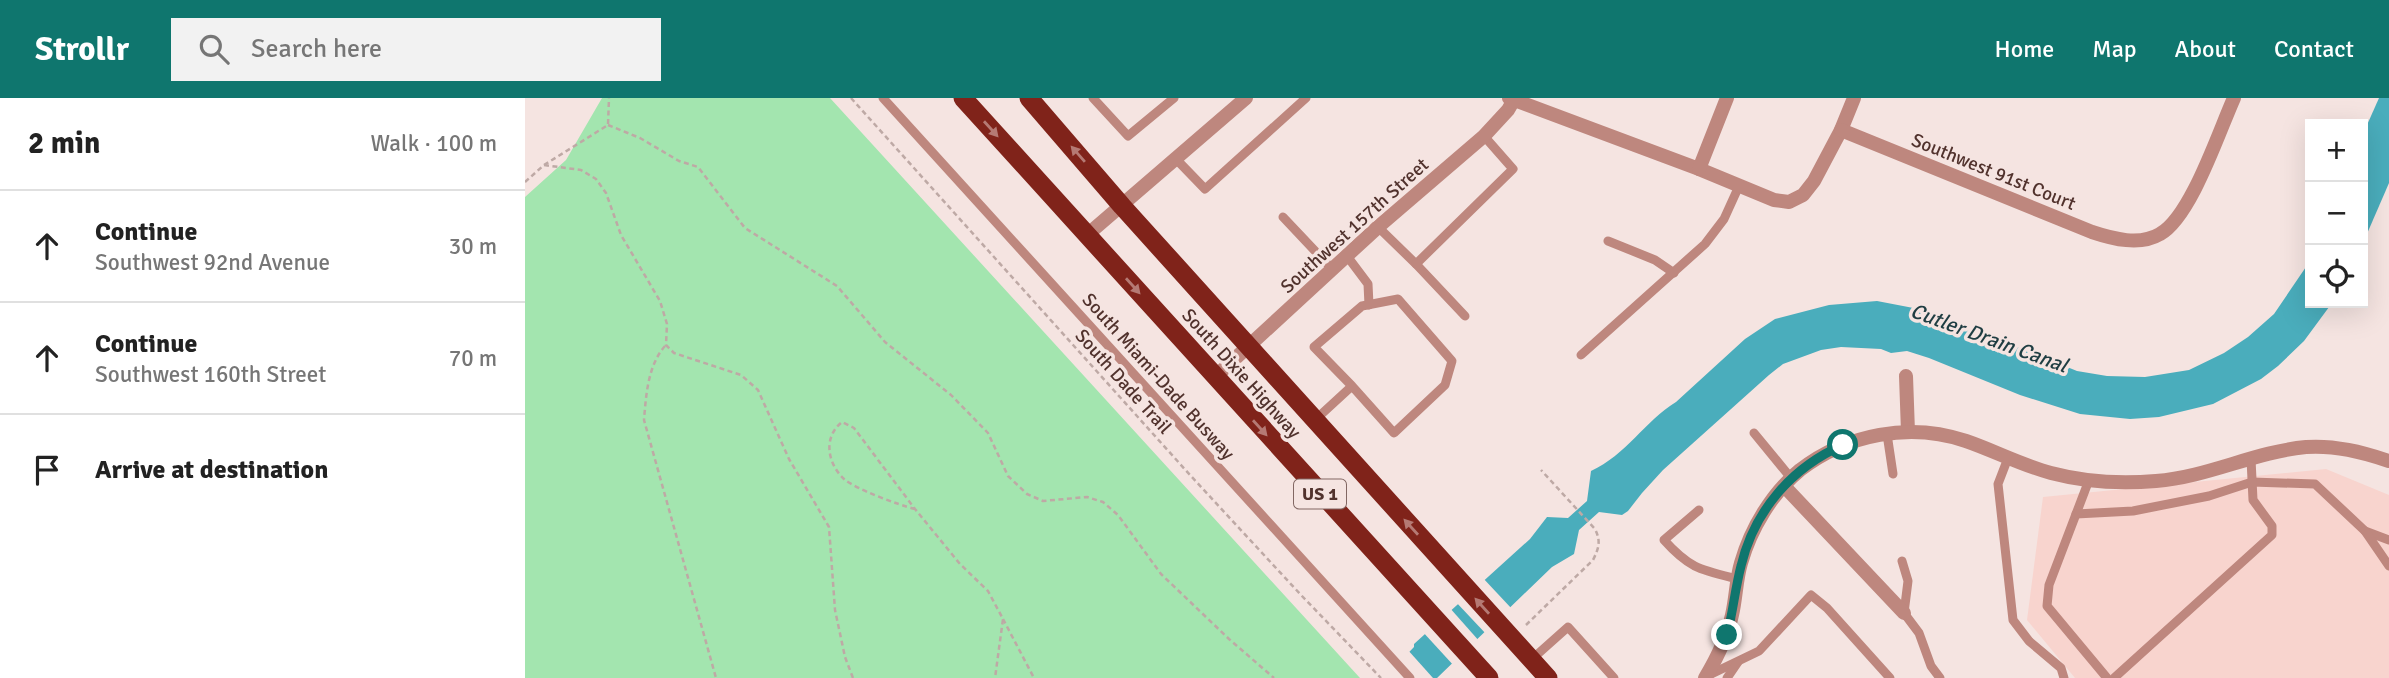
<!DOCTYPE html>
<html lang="en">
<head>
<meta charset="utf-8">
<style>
	:root { --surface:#fff; --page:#f2f2f2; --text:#222; --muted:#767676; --line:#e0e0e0; --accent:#0f766e }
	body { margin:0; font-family:Signika,sans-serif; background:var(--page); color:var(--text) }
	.controls { position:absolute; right:21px; top:21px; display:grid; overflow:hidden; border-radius:0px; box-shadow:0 7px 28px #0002 }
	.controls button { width:63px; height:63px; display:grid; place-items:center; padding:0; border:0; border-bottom:2px solid var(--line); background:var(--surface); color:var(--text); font:35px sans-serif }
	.stop { position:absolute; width:21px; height:21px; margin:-16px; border:5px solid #0f766e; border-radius:50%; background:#fff }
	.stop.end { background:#0f766e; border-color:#fff; box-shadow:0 2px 7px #0008 }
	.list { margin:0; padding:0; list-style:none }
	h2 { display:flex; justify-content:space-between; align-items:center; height:91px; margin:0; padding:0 28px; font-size:30px }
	h2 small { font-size:23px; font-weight:400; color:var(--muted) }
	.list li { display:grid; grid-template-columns:46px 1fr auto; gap:21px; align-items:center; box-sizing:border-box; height:112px; padding:0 28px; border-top:2px solid var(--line) }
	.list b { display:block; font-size:26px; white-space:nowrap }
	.list p { margin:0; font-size:23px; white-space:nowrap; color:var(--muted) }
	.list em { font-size:23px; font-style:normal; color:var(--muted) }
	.icon { flex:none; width:38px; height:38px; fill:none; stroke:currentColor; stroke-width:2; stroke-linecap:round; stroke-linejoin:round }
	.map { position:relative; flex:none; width:1864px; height:580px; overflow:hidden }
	header { display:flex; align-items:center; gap:42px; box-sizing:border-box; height:98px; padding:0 35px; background:var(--accent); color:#fff }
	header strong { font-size:33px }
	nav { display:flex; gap:38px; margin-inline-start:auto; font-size:24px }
	.search { width:490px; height:63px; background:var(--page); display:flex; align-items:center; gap:18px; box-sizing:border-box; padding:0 24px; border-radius:0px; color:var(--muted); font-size:26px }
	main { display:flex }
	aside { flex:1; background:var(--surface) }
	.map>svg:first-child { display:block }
	.built { fill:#f8d4ce }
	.green { fill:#a3e5af }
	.water { fill:#4aadbc }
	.pier { fill:#f5e4e1 }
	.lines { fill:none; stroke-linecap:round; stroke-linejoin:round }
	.path { stroke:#bea9a5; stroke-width:2.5; stroke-dasharray:5 3.5; stroke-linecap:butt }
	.service { stroke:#be877e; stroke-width:9 }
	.minor { stroke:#be877e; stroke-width:14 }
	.tertiary { stroke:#be877e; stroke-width:14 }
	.trunk { stroke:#80231a; stroke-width:19 }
	.oneway { fill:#b57a74 }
	.route { stroke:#0f766e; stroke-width:9 }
	.labels { text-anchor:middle; stroke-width:7; stroke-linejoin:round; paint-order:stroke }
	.shield { fill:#f5e4e1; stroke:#826763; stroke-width:2 }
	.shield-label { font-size:18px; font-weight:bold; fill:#51322d }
	.street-label { font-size:19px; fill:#51322d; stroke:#f5e4e1 }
	.water-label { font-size:21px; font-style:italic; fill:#1f3d42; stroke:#f5e4e1 }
</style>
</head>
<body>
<header>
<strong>Strollr</strong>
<div class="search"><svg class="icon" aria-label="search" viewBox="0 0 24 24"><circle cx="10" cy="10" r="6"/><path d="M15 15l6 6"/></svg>Search here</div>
<nav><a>Home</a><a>Map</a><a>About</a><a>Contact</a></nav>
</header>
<main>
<aside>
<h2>2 min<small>Walk · 100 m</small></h2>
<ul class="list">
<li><svg class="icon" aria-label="ahead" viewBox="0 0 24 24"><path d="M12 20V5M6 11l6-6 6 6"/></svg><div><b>Continue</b><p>Southwest 92nd Avenue</p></div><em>30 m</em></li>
<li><svg class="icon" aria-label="ahead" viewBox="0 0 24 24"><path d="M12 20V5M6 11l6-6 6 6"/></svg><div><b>Continue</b><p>Southwest 160th Street</p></div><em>70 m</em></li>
<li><svg class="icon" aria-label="arrive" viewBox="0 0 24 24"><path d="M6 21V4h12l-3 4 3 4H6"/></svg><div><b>Arrive at destination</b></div></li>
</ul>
</aside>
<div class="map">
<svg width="1864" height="580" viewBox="0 0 1864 580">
	<rect width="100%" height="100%" fill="#f5e4e1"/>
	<!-- built -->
	<path class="built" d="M 1801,371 L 1864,397 L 1864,580 L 1550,580 L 1502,522 L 1518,399 Z"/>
	<!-- green -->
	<path class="green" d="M 77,0 L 305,0 L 835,580 L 0,580 L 0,99 L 41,62 Z"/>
	<!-- water -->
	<g class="water">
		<path d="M 1854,0 L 1864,0 L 1864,85 L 1838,145 L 1838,36 Z"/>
		<path d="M 1785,163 L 1785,205 L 1807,205 L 1779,243 L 1753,268 L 1736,281 L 1688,306 L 1634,319 L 1605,321 L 1555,316 L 1495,297 L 1404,260 L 1382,253 L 1366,255 L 1356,251 L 1316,249 L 1296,252 L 1258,266 L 1244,277 L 1138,372 L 1117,395 L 1103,413 L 1097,417 L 1074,414 L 1054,432 L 1049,456 L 1027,469 L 912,580 L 859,580 L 889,549 L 889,546 L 1005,441 L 1022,419 L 1043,420 L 1062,403 L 1066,373 C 1101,357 1120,323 1151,304 L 1220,241 L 1250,221 L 1304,207 L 1352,203 L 1404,213 L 1552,273 L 1582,278 L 1620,279 L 1664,272 L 1699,255 L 1723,239 L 1749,216 Z"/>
	</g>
	<!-- pier -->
	<g class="pier">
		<path d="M 957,479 L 987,511 L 962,537 L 930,503 Z"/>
		<path d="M 924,509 L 955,544 L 930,569 L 897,533 Z"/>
		<path d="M 882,551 L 908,580 L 856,580 L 872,561 Z"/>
	</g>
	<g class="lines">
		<!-- path -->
		<g class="path">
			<path d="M 326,0 L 665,377 L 776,497 L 856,580"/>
			<path d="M 83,27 L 115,40 L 154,63 L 173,69 L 220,130 L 312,188 L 360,244 L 426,297 L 463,335 L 483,378 L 502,396 L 518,403 L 562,399 L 578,404 L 593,417 L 636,476 L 704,541 L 749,580"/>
			<path d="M 19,67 L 56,72 L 71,81 L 81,95 L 96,137 L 135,203 L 142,226 L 141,247 L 149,255 L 216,277 L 233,292 L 264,361 L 304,429 L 310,512 L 320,559 L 328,580"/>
			<path d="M 0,84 L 19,67 L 83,27 L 84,0"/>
			<path d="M 140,248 C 123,267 121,297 119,322 L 191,580"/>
			<path d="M 390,411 C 374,407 330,391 319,381 C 302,365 298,339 317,324 L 329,330 L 390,411 L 435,466 L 463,493 L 478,521 L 470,580"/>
			<path d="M 478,521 L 509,580"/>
			<path d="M 1001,527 L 1068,462 C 1074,450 1076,443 1070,431 L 1016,372"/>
		</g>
		<!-- service -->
		<g class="service">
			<path d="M 358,0 L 885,580"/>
			<path d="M 568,0 L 603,38 L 649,0"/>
			<path d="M 651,61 L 680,91 L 781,0"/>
			<path d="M 758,119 L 808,172"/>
			<path d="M 853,129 L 891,166 L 988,71 L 959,38"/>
			<path d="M 1083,143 L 1130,162 L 1149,175"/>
			<path d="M 822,158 L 843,186 L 844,207"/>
			<path d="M 891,166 L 940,218"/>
			<path d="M 1056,257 L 1180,146 L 1199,121 L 1214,88"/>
			<path d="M 790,322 L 827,288 L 869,335 L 920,287 L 927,263 L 873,201 L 837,208 L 789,249 L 827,288"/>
			<path d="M 1229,335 L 1266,380"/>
			<path d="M 1362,336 L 1368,376"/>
			<path d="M 1483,360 L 1473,386 L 1488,522 L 1504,543 L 1536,570 L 1539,580"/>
			<path d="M 1564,382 L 1524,487 L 1522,508 L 1582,580"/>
			<path d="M 1174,412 L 1139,442 C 1165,471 1176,472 1213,481"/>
			<path d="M 1551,416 L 1608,413 L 1684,398 L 1727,384 L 1790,386 L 1840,433 L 1864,442"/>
			<path d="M 1840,433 L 1864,468"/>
			<path d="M 1377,463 L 1383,483 L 1379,515 L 1394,535 L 1406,568 L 1415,580"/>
			<path d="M 1006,562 L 1043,529 L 1089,580"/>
			<path d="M 1182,578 L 1234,553 L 1286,497 L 1302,510 L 1365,580"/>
			<path d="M 1202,580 L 1213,564"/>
			<path d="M 1589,580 L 1747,437 L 1747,428 L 1728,402 L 1726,361"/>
		</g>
		<!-- minor -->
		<g class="minor">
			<path d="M 984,0 L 1174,71 L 1249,102 L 1264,104 L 1278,97 L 1289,83 L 1316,32 L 1329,0"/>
			<path d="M 1316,32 L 1567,134 C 1588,141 1615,148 1635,136 C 1666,119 1694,33 1709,0"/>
			<path d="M 1174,71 L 1202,0"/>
			<path d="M 562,137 L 721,0"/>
			<path d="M 1381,278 L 1383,334"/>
			<path d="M 690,279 L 853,129 L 959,38 L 983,12 L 990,0"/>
			<path d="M 1259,388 L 1379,515"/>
		</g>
		<!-- tertiary -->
		<path class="tertiary" d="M 1180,580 C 1192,560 1202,540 1207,517 C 1211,500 1211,482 1216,465 C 1226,430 1247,395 1275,372 C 1322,336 1385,324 1441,343 C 1470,353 1496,367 1526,375 C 1560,384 1596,386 1631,383 C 1683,379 1729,354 1781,349 C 1810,347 1837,354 1864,363"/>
		<!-- trunk -->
		<g class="trunk">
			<path d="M 438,0 L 964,580"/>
			<path d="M 504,0 L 597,108 L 1023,580"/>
		</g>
	</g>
	<!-- one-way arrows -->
	<defs><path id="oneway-solid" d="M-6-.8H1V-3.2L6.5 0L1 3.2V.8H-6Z" transform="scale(1.75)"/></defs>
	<g class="oneway">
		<use href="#oneway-solid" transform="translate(466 31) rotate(48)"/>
		<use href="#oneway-solid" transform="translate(553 56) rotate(-131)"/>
		<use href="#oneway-solid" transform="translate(608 188) rotate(48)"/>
		<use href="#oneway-solid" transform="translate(735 330) rotate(48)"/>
		<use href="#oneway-solid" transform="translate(886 429) rotate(-132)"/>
		<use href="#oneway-solid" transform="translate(957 508) rotate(-132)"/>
	</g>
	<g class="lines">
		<!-- route -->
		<path class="route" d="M 1202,537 C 1208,514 1210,491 1216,468 C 1229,413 1267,369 1318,347"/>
	</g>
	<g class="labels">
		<!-- shield labels -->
		<rect class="shield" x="769" y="381.5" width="52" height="29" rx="5"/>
		<g class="shield-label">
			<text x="795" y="402">US 1</text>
		</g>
		<!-- street labels -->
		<g class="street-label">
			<text transform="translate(1469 73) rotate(22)" y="7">Southwest 91st Court</text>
			<text transform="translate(829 127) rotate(-42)" y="7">Southwest 157th Street</text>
			<text transform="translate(717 275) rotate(48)" y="7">South Dixie Highway</text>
			<text transform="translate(634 278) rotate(48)" y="7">South Miami-Dade Busway</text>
			<text transform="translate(599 283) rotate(48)" y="7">South Dade Trail</text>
		</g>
		<!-- water labels -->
		<g class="water-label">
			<text transform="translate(1464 240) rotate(20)" y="7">Cutler Drain Canal</text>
		</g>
	</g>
</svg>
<div class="controls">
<button>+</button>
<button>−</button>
<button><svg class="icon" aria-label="locate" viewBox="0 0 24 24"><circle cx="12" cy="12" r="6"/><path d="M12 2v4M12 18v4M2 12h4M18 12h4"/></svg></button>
</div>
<div class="stop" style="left:1318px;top:347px"></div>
<div class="stop end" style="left:1202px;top:537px"></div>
</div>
</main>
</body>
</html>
